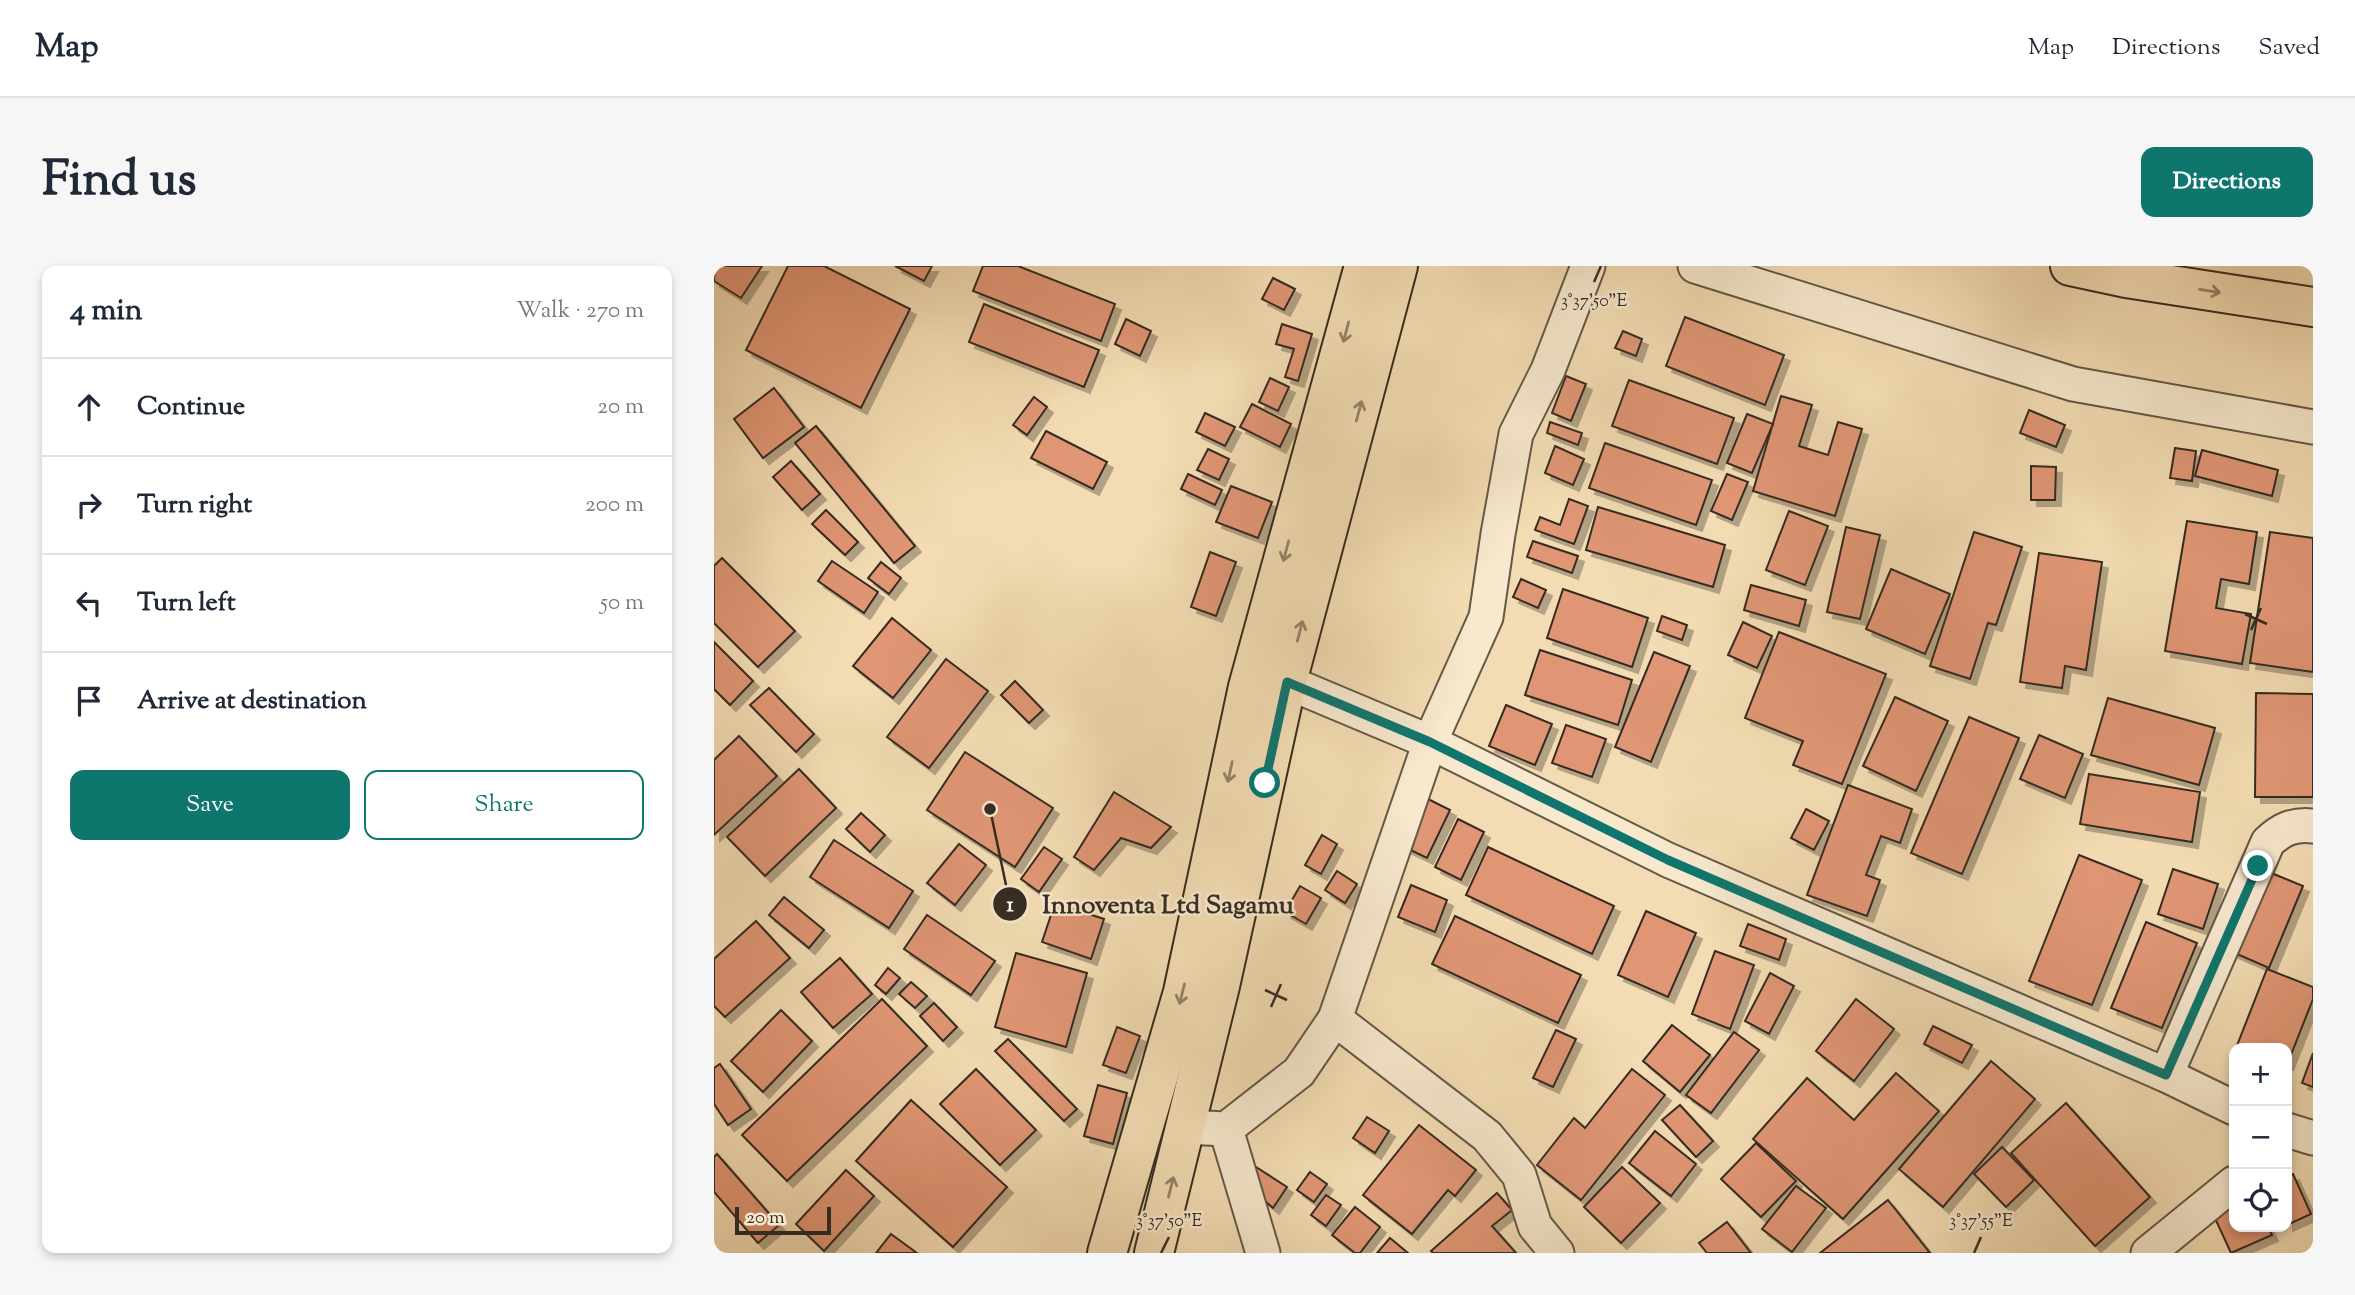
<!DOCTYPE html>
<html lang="en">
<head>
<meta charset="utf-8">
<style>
	:root { --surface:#fff; --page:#f6f6f7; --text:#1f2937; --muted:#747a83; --line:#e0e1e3; --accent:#0f766e }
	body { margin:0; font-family:"Sorts Mill Goudy",serif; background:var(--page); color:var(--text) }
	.controls { position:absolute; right:21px; bottom:21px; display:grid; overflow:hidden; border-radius:14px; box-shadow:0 4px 10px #0003 }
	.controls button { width:63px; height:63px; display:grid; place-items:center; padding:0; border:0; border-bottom:2px solid var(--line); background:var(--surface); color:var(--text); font:35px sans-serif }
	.scale { position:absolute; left:21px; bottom:18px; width:96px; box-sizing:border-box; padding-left:7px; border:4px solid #352c22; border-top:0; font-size:19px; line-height:24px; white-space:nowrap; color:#352c22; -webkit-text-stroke:5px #f7e8ce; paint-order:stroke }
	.stop { position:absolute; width:21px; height:21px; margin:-16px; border:5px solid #0f766e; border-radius:50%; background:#fff }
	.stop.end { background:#0f766e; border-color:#fff; box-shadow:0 2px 7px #0008 }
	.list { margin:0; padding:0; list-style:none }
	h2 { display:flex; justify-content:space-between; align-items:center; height:91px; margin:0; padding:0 28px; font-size:30px }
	h2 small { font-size:23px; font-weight:400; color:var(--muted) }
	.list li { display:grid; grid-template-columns:46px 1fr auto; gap:21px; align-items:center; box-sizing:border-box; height:98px; padding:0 28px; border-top:2px solid var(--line) }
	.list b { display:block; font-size:26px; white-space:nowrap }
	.list em { font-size:23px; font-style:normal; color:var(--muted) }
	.actions { display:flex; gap:14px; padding:21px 28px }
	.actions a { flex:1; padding:16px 0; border:2px solid var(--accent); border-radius:14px; text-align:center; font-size:24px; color:var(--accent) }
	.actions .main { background:var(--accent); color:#fff }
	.icon { flex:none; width:38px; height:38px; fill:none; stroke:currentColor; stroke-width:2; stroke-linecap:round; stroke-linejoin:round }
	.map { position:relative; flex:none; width:1599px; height:987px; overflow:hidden; border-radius:14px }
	header { display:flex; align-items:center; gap:42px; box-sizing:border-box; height:98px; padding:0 35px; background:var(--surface); border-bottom:2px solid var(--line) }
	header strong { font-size:33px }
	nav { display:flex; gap:38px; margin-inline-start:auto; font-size:24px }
	.intro { display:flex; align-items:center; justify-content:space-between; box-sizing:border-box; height:168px; padding:0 42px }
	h1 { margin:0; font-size:49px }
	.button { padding:18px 32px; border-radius:14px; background:var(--accent); color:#fff; font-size:24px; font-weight:700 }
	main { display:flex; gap:42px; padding:0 42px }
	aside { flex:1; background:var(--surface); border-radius:14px; box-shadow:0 4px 10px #0003 }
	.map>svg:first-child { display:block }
	.building { fill:#e09674; stroke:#352c22; stroke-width:2; filter:url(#shadow) }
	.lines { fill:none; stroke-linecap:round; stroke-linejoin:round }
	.minor-casing { stroke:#645846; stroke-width:37 }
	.major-casing { stroke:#352c22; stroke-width:42 }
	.highway-casing { stroke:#352c22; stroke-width:42 }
	.minor { stroke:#f7e8ce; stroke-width:33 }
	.major { stroke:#f3dcb3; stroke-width:38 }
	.highway { stroke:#f3dcb3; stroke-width:38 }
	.oneway { stroke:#94846a }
	.route { stroke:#0f766e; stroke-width:9 }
	.ticks { fill:none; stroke:#352c22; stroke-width:2.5 }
	.ticks-label { font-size:18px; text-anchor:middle; fill:#352c22; stroke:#f7e8ce; stroke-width:5; stroke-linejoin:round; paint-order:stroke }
	.leader { fill:none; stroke:#352c22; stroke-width:2.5 }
	.callout-dot { fill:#352c22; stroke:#f7e8ce; stroke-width:2.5 }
	.mark-label { font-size:21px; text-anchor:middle; font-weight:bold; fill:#fff }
	.callout-label { font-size:26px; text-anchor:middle; font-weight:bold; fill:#352c22; stroke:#f7e8ce; stroke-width:5; stroke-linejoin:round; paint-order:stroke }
</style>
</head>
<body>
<header>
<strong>Map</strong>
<nav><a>Map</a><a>Directions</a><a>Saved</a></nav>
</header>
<div class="intro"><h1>Find us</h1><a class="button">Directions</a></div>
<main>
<aside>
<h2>4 min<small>Walk · 270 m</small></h2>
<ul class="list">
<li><svg class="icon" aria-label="ahead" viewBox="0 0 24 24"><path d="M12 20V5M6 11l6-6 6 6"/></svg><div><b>Continue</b></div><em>20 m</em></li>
<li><svg class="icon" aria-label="right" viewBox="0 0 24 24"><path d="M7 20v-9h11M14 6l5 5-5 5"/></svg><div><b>Turn right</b></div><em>200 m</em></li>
<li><svg class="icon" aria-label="left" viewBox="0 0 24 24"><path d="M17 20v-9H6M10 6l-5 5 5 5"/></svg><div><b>Turn left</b></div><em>50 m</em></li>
<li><svg class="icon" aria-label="arrive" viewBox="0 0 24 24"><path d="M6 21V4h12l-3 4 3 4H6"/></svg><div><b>Arrive at destination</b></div></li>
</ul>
<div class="actions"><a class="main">Save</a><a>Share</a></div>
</aside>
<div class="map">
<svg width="1599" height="987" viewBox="0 0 1599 987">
	<defs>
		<filter id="shadow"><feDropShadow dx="6" dy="6" stdDeviation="0" flood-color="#0004"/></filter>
	</defs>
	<rect width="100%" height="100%" fill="#f3dcb3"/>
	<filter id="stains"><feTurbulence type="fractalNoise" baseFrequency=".00286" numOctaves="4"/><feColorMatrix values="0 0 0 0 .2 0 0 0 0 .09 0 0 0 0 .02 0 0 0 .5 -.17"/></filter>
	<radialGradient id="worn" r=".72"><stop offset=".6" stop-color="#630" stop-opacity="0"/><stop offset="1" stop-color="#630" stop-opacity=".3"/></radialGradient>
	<!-- building -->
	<g class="building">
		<path d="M 1,0 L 48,0 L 27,32 L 0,15 Z"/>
		<path d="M 74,0 L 110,0 L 196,43 L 147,142 L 32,84 Z"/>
		<path d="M 181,0 L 218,0 L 210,15 Z"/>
		<path d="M 269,0 L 304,0 L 401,38 L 387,75 L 259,25 Z"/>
		<path d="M 559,12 L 581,23 L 570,44 L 548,33 Z"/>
		<path d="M 270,38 L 385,84 L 370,121 L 255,76 Z"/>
		<path d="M 971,51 L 1070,89 L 1051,139 L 952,100 Z"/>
		<path d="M 412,53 L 437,65 L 426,90 L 401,78 Z"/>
		<path d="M 568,58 L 598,68 L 584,115 L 571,111 L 580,83 L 562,78 Z"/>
		<path d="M 909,65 L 928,73 L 922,90 L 901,82 Z"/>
		<path d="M 852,110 L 872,118 L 857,155 L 838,147 Z"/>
		<path d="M 556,112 L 575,121 L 564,145 L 545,136 Z"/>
		<path d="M 915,114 L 1020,152 L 1003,198 L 898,160 Z"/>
		<path d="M 60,122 L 90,161 L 49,192 L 20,153 Z"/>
		<path d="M 1067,130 L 1098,139 L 1085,180 L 1114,189 L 1124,156 L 1148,163 L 1121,250 L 1039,225 Z"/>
		<path d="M 320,131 L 333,141 L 313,169 L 299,159 Z"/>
		<path d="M 538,138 L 577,158 L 566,181 L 526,161 Z"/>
		<path d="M 1315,144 L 1351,159 L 1342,181 L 1306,167 Z"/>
		<path d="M 491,147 L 521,161 L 511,180 L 482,166 Z"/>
		<path d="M 1033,148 L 1059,158 L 1038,207 L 1013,197 Z"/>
		<path d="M 836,156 L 868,167 L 864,179 L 833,167 Z"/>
		<path d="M 102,160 L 201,280 L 180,297 L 81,177 Z"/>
		<path d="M 332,165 L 393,196 L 379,223 L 317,192 Z"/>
		<path d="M 891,177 L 998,214 L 982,259 L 875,222 Z"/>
		<path d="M 841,180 L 870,193 L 859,219 L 831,207 Z"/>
		<path d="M 1461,182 L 1482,185 L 1478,215 L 1456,212 Z"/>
		<path d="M 494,183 L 515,193 L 505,214 L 483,204 Z"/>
		<path d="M 1488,184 L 1564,204 L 1558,230 L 1481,210 Z"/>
		<path d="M 77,195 L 106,228 L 88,244 L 59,211 Z"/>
		<path d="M 1317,200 L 1342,201 L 1341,234 L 1317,234 Z"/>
		<path d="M 474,208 L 508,224 L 501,239 L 467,223 Z"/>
		<path d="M 1013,208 L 1034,216 L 1018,254 L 997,245 Z"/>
		<path d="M 517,220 L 558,236 L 544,272 L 502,256 Z"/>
		<path d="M 855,233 L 874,240 L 860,278 L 821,264 L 826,251 L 846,259 Z"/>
		<path d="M 884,241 L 1011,279 L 999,321 L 872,284 Z"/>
		<path d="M 112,244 L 144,276 L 131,289 L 98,258 Z"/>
		<path d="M 1075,245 L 1114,260 L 1091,319 L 1052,304 Z"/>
		<path d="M 1473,255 L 1543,266 L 1535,318 L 1507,313 L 1502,342 L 1537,348 L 1528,398 L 1451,385 Z"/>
		<path d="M 1132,261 L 1166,269 L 1146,353 L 1113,346 Z"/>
		<path d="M 1260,266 L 1308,281 L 1282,359 L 1274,357 L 1256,413 L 1216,400 Z"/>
		<path d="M 1556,266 L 1599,272 L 1599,406 L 1536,397 Z"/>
		<path d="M 819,275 L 864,290 L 858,307 L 813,291 Z"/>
		<path d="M 496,286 L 522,296 L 502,350 L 477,341 Z"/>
		<path d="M 1325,287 L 1388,296 L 1372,404 L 1351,400 L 1348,422 L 1306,416 Z"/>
		<path d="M 8,292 L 81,365 L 44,401 L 0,357 L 0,300 Z"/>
		<path d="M 118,295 L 164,326 L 150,347 L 104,315 Z"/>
		<path d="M 167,296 L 187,312 L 175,328 L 154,312 Z"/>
		<path d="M 1177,303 L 1236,328 L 1211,388 L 1152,363 Z"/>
		<path d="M 807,313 L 832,324 L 824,342 L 799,331 Z"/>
		<path d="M 1037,319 L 1092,334 L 1085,360 L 1030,344 Z"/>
		<path d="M 849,323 L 934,352 L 918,401 L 833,372 Z"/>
		<path d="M 948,350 L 973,359 L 968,374 L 943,365 Z"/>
		<path d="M 178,352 L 217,384 L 179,432 L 139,400 Z"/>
		<path d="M 1029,356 L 1058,370 L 1043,402 L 1014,389 Z"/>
		<path d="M 1065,366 L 1172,408 L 1128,518 L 1079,499 L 1089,475 L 1031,452 Z"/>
		<path d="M 0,376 L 39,415 L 16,439 L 0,423 Z"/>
		<path d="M 826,384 L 918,414 L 904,459 L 811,429 Z"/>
		<path d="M 940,386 L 976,400 L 937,496 L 901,481 Z"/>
		<path d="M 232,393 L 274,425 L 215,502 L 173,471 Z"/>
		<path d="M 301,415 L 329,444 L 315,457 L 287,429 Z"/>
		<path d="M 55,422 L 100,468 L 82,486 L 36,439 Z"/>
		<path d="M 1542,427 L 1599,428 L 1599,531 L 1541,531 Z"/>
		<path d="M 1181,431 L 1234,455 L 1202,525 L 1149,500 Z"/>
		<path d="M 1394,432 L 1501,462 L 1485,519 L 1377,489 Z"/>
		<path d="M 792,439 L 838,458 L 821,499 L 775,480 Z"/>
		<path d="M 1255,451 L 1305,472 L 1248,608 L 1197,587 Z"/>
		<path d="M 852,459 L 892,473 L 878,511 L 838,497 Z"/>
		<path d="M 1325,469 L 1369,488 L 1351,532 L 1306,513 Z"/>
		<path d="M 25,470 L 63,510 L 0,569 L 0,494 Z"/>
		<path d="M 251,486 L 339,542 L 301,601 L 213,544 Z"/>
		<path d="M 85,503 L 122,542 L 51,610 L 13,571 Z"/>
		<path d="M 1375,508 L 1486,526 L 1478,576 L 1366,558 Z"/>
		<path d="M 1134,519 L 1198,543 L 1186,577 L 1167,570 L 1152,609 L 1166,614 L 1153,650 L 1093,629 Z"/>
		<path d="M 400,526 L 457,561 L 437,582 L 407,572 L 380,604 L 360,591 Z"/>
		<path d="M 712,532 L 736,544 L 713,592 L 688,580 Z"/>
		<path d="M 1092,543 L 1115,555 L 1100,584 L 1077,572 Z"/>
		<path d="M 147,547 L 171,569 L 156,586 L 132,563 Z"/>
		<path d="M 744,553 L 770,566 L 747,614 L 721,601 Z"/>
		<path d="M 608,569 L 623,578 L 607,608 L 591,599 Z"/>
		<path d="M 120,574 L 199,625 L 175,662 L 96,611 Z"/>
		<path d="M 245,578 L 272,599 L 241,639 L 213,617 Z"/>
		<path d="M 330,581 L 348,593 L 325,626 L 307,613 Z"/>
		<path d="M 774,581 L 900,640 L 878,688 L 752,629 Z"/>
		<path d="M 1365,589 L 1428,614 L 1378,739 L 1315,715 Z"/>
		<path d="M 1459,603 L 1504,618 L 1489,663 L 1444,648 Z"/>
		<path d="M 1550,604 L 1589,620 L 1555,702 L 1516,685 Z"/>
		<path d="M 623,605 L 643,618 L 631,637 L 611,624 Z"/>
		<path d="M 697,619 L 733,634 L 721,666 L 684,651 Z"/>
		<path d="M 586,620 L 607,632 L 592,658 L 571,646 Z"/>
		<path d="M 70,631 L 110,664 L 95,682 L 55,649 Z"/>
		<path d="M 341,637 L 390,653 L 377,693 L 328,676 Z"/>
		<path d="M 932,645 L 982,667 L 954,731 L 904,709 Z"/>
		<path d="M 213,649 L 281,695 L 257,729 L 190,683 Z"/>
		<path d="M 741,650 L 867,709 L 844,757 L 718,698 Z"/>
		<path d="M 42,655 L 76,692 L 11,751 L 0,740 L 0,693 Z"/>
		<path d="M 1432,656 L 1483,677 L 1448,762 L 1397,742 Z"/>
		<path d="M 1034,658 L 1072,673 L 1065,694 L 1026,680 Z"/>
		<path d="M 1001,685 L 1040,699 L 1016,763 L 978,748 Z"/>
		<path d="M 302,687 L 373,707 L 352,781 L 281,761 Z"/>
		<path d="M 126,692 L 158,728 L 119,762 L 87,726 Z"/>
		<path d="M 174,702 L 186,712 L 172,728 L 161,719 Z"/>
		<path d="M 1553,703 L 1599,721 L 1599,733 L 1573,799 L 1573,782 L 1522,782 Z"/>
		<path d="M 1056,707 L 1080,720 L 1055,768 L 1031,755 Z"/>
		<path d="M 197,716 L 213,730 L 201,742 L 185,728 Z"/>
		<path d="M 168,733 L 213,780 L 73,915 L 28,869 Z"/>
		<path d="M 1142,733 L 1180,763 L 1140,815 L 1102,785 Z"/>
		<path d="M 220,737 L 243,761 L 229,775 L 206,750 Z"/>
		<path d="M 67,744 L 98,775 L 49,826 L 17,795 Z"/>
		<path d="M 958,759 L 996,789 L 966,826 L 929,795 Z"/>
		<path d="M 1219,760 L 1258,779 L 1248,797 L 1210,778 Z"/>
		<path d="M 403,761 L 426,770 L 412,807 L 389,799 Z"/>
		<path d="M 842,764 L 862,773 L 839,821 L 819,812 Z"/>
		<path d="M 1020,766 L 1045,784 L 997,847 L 972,829 Z"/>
		<path d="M 294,773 L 363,843 L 350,855 L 281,785 Z"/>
		<path d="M 1599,787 L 1599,821 L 1588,817 Z"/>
		<path d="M 1277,795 L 1321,833 L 1229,941 L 1185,903 Z"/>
		<path d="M 6,798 L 37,843 L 14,859 L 0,838 L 0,802 Z"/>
		<path d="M 262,803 L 322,864 L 286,899 L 226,838 Z"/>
		<path d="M 918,803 L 951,829 L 867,934 L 823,899 L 860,852 L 871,862 Z"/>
		<path d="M 1182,807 L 1225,845 L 1129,953 L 1039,873 L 1093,812 L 1140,854 Z"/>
		<path d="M 384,819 L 413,827 L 399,878 L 370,870 Z"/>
		<path d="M 197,834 L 293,921 L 239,981 L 142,895 Z"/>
		<path d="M 1352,837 L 1436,931 L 1381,980 L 1297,887 Z"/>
		<path d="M 966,839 L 999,875 L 982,891 L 948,854 Z"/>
		<path d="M 653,851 L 675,865 L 661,887 L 639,872 Z"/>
		<path d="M 705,859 L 762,904 L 741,930 L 734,924 L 698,968 L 649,929 Z"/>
		<path d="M 941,865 L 982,898 L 957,930 L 915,897 Z"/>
		<path d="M 1042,877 L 1082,915 L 1047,951 L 1007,913 Z"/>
		<path d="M 1288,881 L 1320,914 L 1292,941 L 1260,908 Z"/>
		<path d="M 3,888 L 65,959 L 44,977 L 0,926 L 0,891 Z"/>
		<path d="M 539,899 L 573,921 L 559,942 L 535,921 Z"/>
		<path d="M 908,901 L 946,937 L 907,977 L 870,941 Z"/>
		<path d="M 132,904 L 160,930 L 110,985 L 82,958 Z"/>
		<path d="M 596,906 L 613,918 L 600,936 L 583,924 Z"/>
		<path d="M 1579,908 L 1597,948 L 1573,959 L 1573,911 Z"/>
		<path d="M 1082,920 L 1112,942 L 1078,986 L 1048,963 Z"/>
		<path d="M 783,927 L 798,944 L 778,960 L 802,987 L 719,987 L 717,985 Z"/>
		<path d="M 612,929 L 627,939 L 612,960 L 597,949 Z"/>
		<path d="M 1174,934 L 1216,987 L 1106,987 Z"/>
		<path d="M 641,941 L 666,961 L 646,987 L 641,987 L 618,969 Z"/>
		<path d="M 1520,941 L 1520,961 L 1554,961 L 1558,969 L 1517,987 L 1500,950 Z"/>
		<path d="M 1013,956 L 1037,987 L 993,987 L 985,977 Z"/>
		<path d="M 177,968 L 203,987 L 162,987 Z"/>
		<path d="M 676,972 L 694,987 L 663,987 Z"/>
	</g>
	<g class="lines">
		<!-- minor casing -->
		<g class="minor-casing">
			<g id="minor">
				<path d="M 981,0 L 1359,118 L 1599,161"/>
				<path d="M 573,416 L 716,476 L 954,594 L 1452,809 L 1520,842"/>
				<path d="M 621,753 L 773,870 L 805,909 L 821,960 L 843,987"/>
				<path d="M 1452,809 L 1554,576 C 1568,563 1579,558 1599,560"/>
				<path d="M 471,861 L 512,863 L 585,806 L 621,753 L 716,476 L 772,351 L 784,268 L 802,168 L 834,104 L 874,0"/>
				<path d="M 512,863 L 549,987"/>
				<path d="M 1573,864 L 1599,872"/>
				<path d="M 1434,987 L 1520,917"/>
			</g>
		</g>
		<!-- major casing -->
		<g class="major-casing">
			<g id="major">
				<path d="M 393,987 L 469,726 L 534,421 L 650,0"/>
				<path d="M 440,987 L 506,720 L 573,416 L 684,0"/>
			</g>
		</g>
		<!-- highway casing -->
		<g class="highway-casing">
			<path id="highway" d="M 1356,0 L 1412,12 L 1599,41"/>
		</g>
		<!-- minor -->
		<use href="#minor" class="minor"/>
		<!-- major -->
		<use href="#major" class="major"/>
		<!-- highway -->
		<use href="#highway" class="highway"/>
	</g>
	<!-- one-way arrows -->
	<defs><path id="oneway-shaft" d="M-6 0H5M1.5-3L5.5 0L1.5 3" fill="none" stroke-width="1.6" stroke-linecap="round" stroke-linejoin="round" transform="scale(1.75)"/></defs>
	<g class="oneway">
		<use href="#oneway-shaft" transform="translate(1496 25) rotate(9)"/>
		<use href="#oneway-shaft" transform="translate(632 66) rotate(105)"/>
		<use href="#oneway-shaft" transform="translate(645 145) rotate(-75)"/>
		<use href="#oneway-shaft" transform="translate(572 285) rotate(105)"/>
		<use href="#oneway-shaft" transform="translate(586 365) rotate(-75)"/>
		<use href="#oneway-shaft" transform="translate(516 506) rotate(102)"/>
		<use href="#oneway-shaft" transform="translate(468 728) rotate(104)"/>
		<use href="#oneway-shaft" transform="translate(457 921) rotate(-76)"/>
	</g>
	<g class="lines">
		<!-- route -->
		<path class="route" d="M 551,517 L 573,416 L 716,476 L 954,594 L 1452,809 L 1544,600"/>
	</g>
	<!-- ticks -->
	<path class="ticks" d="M 880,16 L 887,0M 1531,348 L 1553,358M 1537,364 L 1547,342M 551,724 L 573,734M 557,741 L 567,718M 447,987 L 455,971M 1260,987 L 1267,971"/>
	<g class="ticks-label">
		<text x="880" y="40">3°37'50"E</text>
		<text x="455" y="960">3°37'50"E</text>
		<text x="1267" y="960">3°37'55"E</text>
	</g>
	<!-- callouts -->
	<path class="leader" d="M276 543L296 638"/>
	<g class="callout-dot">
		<circle cx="276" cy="543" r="7"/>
		<circle cx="296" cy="638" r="18"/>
	</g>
	<g class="mark-label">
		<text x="296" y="645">1</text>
	</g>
	<g class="callout-label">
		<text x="454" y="647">Innoventa Ltd Sagamu</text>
	</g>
	<rect width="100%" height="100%" filter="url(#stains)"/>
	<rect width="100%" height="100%" fill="url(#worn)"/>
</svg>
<div class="controls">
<button>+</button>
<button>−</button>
<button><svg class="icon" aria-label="locate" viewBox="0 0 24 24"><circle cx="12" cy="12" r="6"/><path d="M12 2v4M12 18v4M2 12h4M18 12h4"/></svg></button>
</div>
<div class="scale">20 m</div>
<div class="stop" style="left:551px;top:517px"></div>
<div class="stop end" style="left:1544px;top:600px"></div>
</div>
</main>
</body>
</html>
